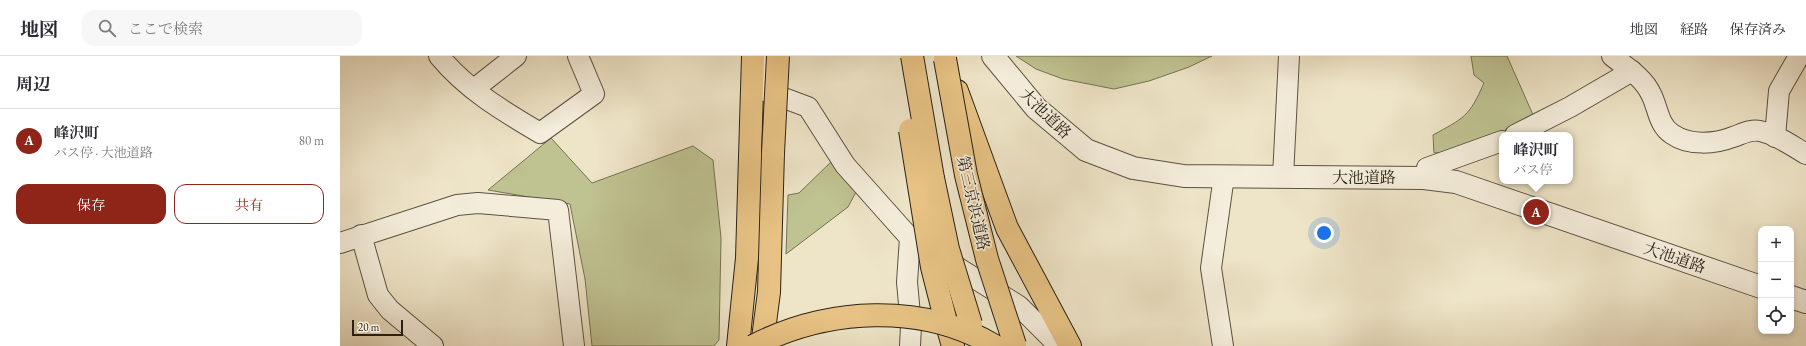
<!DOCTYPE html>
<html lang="ja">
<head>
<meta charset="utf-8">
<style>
	:root { --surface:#fff; --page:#f7f7f7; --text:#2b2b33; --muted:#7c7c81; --line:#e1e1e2; --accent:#8f2418 }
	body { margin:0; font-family:"EB Garamond","Noto Serif JP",serif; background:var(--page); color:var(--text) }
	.controls { position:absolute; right:12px; bottom:12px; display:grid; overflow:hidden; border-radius:8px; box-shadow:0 2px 6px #0003 }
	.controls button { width:36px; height:36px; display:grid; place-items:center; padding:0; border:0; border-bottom:1px solid var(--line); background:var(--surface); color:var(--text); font:20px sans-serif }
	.scale { position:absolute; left:12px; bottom:10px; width:51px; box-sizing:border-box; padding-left:4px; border:2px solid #2a2117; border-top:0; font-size:11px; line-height:14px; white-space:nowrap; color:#2a2117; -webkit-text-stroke:3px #f4eddb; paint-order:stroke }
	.you { position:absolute; left:984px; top:177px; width:14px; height:14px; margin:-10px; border:3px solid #fff; border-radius:50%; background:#1a73e8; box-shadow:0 0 0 6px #1a73e833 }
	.badge { display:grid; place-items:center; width:26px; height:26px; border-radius:50%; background:var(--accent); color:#fff; font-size:13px; font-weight:700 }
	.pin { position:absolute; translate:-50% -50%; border:2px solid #fff; box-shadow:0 1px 4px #0006 }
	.popup { position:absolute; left:1159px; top:76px; width:74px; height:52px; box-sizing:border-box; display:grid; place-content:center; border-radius:8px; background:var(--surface); filter:drop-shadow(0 1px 3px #0005); font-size:13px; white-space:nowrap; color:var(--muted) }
	.popup b { font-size:15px; color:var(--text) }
	.popup::after { content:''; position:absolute; left:50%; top:100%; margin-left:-8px; border:8px solid transparent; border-top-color:var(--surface) }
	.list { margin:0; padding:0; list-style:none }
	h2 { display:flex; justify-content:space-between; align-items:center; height:52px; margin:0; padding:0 16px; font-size:17px }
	h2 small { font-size:13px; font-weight:400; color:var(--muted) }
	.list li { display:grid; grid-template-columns:26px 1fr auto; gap:12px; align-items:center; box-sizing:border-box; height:64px; padding:0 16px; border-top:1px solid var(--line) }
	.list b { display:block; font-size:15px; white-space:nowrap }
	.list p { margin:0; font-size:13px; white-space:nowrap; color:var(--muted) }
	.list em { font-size:13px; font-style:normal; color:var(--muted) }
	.actions { display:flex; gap:8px; padding:12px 16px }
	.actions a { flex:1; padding:9px 0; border:1px solid var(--accent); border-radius:12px; text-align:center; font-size:14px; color:var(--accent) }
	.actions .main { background:var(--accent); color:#fff }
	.icon { flex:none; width:22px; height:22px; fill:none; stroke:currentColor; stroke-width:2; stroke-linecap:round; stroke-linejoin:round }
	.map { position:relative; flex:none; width:1466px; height:290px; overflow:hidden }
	header { display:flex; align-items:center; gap:24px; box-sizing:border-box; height:56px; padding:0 20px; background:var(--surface); border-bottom:1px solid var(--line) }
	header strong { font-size:19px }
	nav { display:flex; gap:22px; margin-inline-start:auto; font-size:14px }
	.search { width:280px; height:36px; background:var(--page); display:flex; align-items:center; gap:10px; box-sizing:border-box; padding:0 14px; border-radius:12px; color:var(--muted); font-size:15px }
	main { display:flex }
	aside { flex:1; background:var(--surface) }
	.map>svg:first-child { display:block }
	.green { fill:#bfc291; stroke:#747254 }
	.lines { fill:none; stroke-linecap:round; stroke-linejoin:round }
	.minor-casing { stroke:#5b5243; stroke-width:22 }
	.tertiary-casing { stroke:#5b5243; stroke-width:24 }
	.motorway-casing { stroke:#2a2117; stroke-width:24 }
	.minor { stroke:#f4eddb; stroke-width:20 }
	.tertiary { stroke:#f4eddb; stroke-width:22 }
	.motorway { stroke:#e7c284; stroke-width:22 }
	.motorway-bridge-casing { stroke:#2a2117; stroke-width:24; stroke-linecap:butt }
	.motorway-bridge { stroke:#e7c284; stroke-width:22 }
	.labels { text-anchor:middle; stroke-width:3.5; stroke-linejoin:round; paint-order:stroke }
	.street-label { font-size:16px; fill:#2a2117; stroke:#f4eddb }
</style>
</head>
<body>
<header>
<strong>地図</strong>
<div class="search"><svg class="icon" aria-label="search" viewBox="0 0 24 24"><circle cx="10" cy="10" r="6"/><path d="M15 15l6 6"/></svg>ここで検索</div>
<nav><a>地図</a><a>経路</a><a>保存済み</a></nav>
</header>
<main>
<aside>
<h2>周辺<small></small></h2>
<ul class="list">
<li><span class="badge">A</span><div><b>峰沢町</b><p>バス停 · 大池道路</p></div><em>80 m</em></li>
</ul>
<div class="actions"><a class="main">保存</a><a>共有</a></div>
</aside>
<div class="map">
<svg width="1466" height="290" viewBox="0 0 1466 290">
	<rect width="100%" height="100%" fill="#eee4c7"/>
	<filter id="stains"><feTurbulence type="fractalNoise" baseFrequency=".005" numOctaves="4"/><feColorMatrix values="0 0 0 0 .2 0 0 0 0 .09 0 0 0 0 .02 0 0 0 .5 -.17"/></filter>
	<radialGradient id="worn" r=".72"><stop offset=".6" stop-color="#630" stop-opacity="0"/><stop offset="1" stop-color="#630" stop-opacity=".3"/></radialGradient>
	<!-- green -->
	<g class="green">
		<path d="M 676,0 L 872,0 L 849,11 L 809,25 L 774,33 L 723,23 L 696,13 Z"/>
		<path d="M 1131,0 L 1167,0 L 1194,61 C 1162,77 1130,95 1094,97 L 1093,79 C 1124,62 1129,61 1144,27 L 1134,19 Z"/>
		<path d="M 211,82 L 252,127 L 353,90 L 373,104 L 381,182 L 379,284 L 374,290 L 252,290 L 245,223 L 230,148 L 148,134 Z"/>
		<path d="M 491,106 L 516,136 L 508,151 L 446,198 L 448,139 L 459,137 Z"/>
	</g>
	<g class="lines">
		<!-- minor casing -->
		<g class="minor-casing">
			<g id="minor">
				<path d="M 99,0 C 127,34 163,55 200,77 L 254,38 L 238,0"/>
				<path d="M 431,0 L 426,15 L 425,35 L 468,51 L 505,109 L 570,182 L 567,226 L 571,270 L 570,290"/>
				<path d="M 1272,0 C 1286,11 1303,21 1311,38 C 1318,51 1318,69 1332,78 C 1349,90 1375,88 1393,81 C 1402,78 1410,73 1420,75 C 1436,78 1452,90 1466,98"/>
				<path d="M 134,33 L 176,0"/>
				<path d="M 1175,79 L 1230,51 L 1292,15"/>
				<path d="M 1435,81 L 1439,35 L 1459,0"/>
				<path d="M 943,121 L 949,0"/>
				<path d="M 1084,122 L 1087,112 L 1162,85"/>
				<path d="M 21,179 L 38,239 L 50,254 L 93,290"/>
				<path d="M 0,187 L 117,149 L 138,147 L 218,154 L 234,290"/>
				<path d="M 604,203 L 679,250 L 719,290"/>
				<path d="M 883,290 L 871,212 L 884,120"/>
			</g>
		</g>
		<!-- tertiary casing -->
		<g class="tertiary-casing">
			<g id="tertiary">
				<path d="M 653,0 L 696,52 L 746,94 L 793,112 L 844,120 L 1084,122 L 1116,126 L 1421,231"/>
				<path d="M 1451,241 L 1466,246"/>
			</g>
		</g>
		<!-- motorway casing -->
		<g class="motorway-casing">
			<g id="motorway">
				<path d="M 617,35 L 667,172 L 730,290"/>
				<path d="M 605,262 L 613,290"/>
				<path d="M 398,290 L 407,202 L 413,0"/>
				<path d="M 422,290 L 429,236 L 433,97"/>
			</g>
		</g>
		<!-- minor -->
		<use href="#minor" class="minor"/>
		<!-- tertiary -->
		<use href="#tertiary" class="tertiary"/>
		<!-- motorway -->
		<use href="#motorway" class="motorway"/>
		<!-- motorway-bridge casing -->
		<g class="motorway-bridge-casing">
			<g id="motorway-bridge">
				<path d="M 572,0 L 593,122 L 608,193 L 631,268"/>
				<path d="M 605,3 L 626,119 L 647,203 L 675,289"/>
				<path d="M 570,74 L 592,211 L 605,262"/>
				<path d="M 433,97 L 438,0"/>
				<path d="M 413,290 C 487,252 582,246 655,290"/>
			</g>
		</g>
		<!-- motorway-bridge -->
		<use href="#motorway-bridge" class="motorway-bridge"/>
	</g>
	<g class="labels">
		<!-- street labels -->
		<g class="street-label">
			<text transform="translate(706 57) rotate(44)" y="6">大池道路</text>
			<text x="1024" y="127">大池道路</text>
			<text transform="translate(634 147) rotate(77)" y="6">第三京浜道路</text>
			<text transform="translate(1335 201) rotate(19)" y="6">大池道路</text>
		</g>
	</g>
	<rect width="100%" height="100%" filter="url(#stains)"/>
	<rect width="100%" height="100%" fill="url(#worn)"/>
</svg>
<div class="controls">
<button>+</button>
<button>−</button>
<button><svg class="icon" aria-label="locate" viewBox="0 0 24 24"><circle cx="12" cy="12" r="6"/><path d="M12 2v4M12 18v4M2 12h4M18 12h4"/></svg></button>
</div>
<div class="scale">20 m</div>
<div class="you"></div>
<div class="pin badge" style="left:1196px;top:156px">A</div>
<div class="popup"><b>峰沢町</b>バス停</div>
</div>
</main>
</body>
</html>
